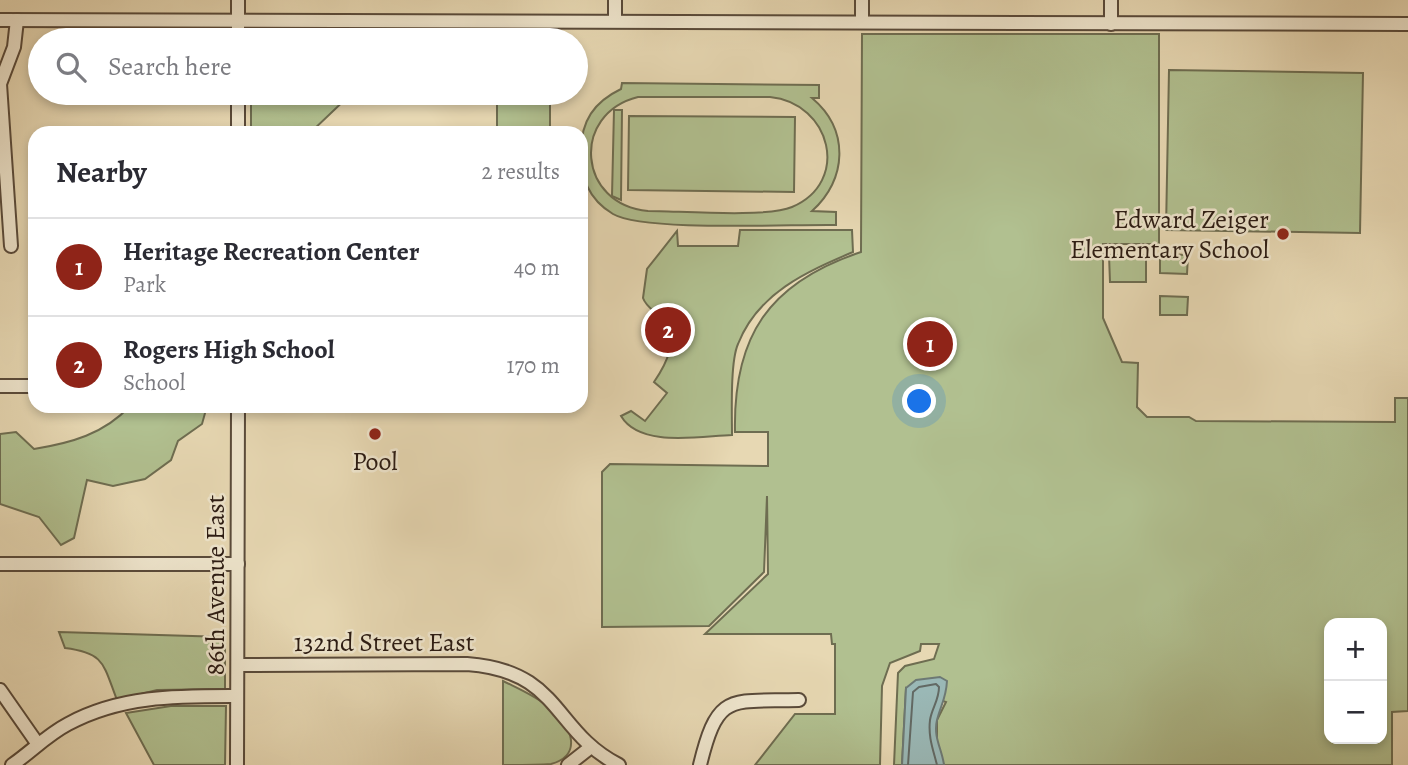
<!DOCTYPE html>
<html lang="en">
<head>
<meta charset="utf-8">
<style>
	:root { --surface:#fff; --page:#f2f2f3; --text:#2b2b33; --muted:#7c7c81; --line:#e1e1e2; --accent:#8f2418 }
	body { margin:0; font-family:Alegreya,serif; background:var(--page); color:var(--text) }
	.controls { position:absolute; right:21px; bottom:21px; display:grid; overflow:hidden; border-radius:14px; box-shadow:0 4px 10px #0003 }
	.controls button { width:63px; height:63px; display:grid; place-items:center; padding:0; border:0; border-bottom:2px solid var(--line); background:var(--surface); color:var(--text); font:35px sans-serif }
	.you { position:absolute; left:920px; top:402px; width:24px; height:24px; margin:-18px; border:5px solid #fff; border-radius:50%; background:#1a73e8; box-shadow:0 0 0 10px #1a73e833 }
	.badge { display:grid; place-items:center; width:46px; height:46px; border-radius:50%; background:var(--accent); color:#fff; font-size:23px; font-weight:700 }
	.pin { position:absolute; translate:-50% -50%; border:4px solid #fff; box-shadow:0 2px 7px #0006 }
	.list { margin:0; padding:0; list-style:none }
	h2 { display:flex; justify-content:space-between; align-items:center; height:91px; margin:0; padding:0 28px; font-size:30px }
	h2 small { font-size:23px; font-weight:400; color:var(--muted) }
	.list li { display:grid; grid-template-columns:46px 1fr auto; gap:21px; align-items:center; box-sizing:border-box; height:98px; padding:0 28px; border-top:2px solid var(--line) }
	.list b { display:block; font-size:26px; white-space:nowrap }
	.list p { margin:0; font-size:23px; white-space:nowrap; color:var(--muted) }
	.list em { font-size:23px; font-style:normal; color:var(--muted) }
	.icon { flex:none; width:38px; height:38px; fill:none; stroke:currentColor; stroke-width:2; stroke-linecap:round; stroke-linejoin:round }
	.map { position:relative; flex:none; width:1408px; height:765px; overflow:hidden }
	.search { position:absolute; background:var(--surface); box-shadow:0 4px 10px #0003; left:28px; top:28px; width:560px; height:77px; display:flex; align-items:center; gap:18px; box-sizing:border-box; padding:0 24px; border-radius:38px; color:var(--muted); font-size:26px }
	.panel { position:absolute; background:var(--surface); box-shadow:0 4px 10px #0003; left:28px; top:126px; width:560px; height:287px; border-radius:21px }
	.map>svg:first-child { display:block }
	.green { fill:#b1c090; stroke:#6e6d51; stroke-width:2; fill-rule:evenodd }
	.water { fill:#9ab8b6; stroke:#6d7974; stroke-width:2 }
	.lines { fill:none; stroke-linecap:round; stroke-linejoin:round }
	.shore { stroke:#626964; stroke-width:2 }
	.minor-casing { stroke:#594a3a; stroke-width:16 }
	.minor { stroke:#efe6ce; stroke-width:12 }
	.poi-dot { fill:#8f2418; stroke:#efe6ce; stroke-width:2.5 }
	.labels { text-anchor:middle; stroke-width:5; stroke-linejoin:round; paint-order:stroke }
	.poi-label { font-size:26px; fill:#2a1a12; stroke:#efe6ce; text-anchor:end }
	.street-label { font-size:26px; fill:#2a1a12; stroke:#efe6ce }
</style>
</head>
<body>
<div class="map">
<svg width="1408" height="765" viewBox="0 0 1408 765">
	<rect width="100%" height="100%" fill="#e7d8b3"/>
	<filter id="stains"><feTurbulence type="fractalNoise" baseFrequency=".00286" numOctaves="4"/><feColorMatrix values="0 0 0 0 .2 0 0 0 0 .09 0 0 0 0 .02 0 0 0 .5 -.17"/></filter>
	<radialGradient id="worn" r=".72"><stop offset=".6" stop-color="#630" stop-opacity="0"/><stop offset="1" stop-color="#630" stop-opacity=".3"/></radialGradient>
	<!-- green -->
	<g class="green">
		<path d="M 284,33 L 454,33 L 470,40 L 253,40 L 261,34 Z"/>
		<path d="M 862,34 L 1159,34 L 1159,244 L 1103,244 L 1103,318 L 1122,362 L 1138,363 L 1137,407 L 1147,417 L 1189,417 L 1196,421 L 1395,422 L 1395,398 L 1408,398 L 1408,711 L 1392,712 L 1392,765 L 944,765 L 937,748 L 937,720 L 946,702 L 906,688 L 902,765 L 894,765 L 898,673 L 905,666 L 934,659 L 939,644 L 921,644 L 920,651 L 890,663 L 882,686 L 880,765 L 755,765 L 795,714 L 835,714 L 835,644 L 832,644 L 831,634 L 705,634 L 768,574 L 767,496 L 764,572 L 709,626 L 602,627 L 602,472 L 610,464 L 768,466 L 768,432 L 735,432 C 733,337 768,283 861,252 ZM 1329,623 L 1382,623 L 1382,739 L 1329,739 Z"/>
		<path d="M 1169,70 L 1363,73 L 1360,233 L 1166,230 Z"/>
		<path d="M 622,83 L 819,85 L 819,98 L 812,98 C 850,130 847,180 812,211 L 836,212 L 836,225 C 792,224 644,232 613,214 C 588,199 581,178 581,151 C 581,121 594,102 621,89 ZM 638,97 L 770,97 C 831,103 851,182 792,207 C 766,218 680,211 648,211 C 578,205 570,114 638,97 Z"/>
		<path d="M 251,93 L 352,93 L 310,133 L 251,133 Z"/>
		<rect x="497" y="93" width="53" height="40"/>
		<path d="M 614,110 L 622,110 L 621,200 L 612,196 Z"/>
		<path d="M 629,116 L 795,117 L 794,192 L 628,190 Z"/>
		<path d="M 740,230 L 852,230 L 853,252 C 806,272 758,293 738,344 C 730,362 732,414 732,435 C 700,436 640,448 621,416 L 631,411 L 645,421 L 667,393 L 654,382 C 667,363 679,340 662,319 C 655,311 646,307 643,298 L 647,269 L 677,231 L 678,246 L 738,246 Z"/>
		<path d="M 1160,254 L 1188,255 L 1187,274 L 1160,273 Z"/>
		<path d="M 1109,255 L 1146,255 L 1146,282 L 1110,282 Z"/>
		<path d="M 1160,296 L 1188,297 L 1187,315 L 1160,315 Z"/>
		<path d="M 130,406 L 207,406 L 202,424 L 178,441 L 171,460 L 145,479 L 113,486 L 87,480 L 74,538 L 61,545 L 39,517 L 0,504 L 0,434 L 16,432 L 34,449 C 71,443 104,434 130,406 Z"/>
		<path d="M 59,632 L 225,637 L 225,689 L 157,690 L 117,700 C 103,664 105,653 65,648 Z"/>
		<path d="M 503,681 C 519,689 536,696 550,708 C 571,724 584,755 551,764 C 537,765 517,765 503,765 Z"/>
		<path d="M 171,706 L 226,706 L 225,765 L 154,765 L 126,713 Z"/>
	</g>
	<!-- water -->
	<path class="water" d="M 940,677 L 947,681 C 946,699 941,704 937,720 C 933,737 942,749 944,765 L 902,765 L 906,688 L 916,680 Z"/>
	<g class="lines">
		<!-- shore -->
		<path class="shore" d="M 908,765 L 913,692 L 919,687 L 936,684 L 939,687 C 939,700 932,708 930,720 C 928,737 933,749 937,765"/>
		<!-- minor casing -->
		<g class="minor-casing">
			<g id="minor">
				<path d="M 615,0 L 615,20"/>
				<path d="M 1111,0 L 1111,24"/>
				<path d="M 0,20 L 1408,24"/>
				<path d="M 862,21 L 862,0"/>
				<path d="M 238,40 L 238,0"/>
				<path d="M 238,93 L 238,133"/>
				<path d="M 11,246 L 0,84 L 14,47 L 17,20"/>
				<path d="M 0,386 L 35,386"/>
				<path d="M 0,564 L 238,564"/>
				<path d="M 238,665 L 467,664 C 562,671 552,731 619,765"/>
				<path d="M 0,690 L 37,743"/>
				<path d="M 12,765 C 31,752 47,735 68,724 C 121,695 179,696 237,696"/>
				<path d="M 237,765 L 238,406"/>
				<path d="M 568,765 L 591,747"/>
				<path d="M 700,765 C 718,691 730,702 799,700"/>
			</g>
		</g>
		<!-- minor -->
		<use href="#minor" class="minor"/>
	</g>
	<!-- markers -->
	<g class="poi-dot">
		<circle cx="1283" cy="234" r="7"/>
		<circle cx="375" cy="434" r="7"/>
	</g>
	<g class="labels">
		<!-- poi labels -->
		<g class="poi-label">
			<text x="1269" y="228">Edward Zeiger<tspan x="1269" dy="30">Elementary School</tspan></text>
			<text x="375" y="470" text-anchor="middle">Pool</text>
		</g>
		<!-- street labels -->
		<g class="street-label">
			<text transform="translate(215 585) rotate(-90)" y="9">86th Avenue East</text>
			<text x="384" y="651">132nd Street East</text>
		</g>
	</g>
	<rect width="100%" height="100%" filter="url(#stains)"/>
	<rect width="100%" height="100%" fill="url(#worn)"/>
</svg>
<div class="controls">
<button>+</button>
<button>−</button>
</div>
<div class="you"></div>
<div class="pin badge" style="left:930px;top:344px">1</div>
<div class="pin badge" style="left:668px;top:330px">2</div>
<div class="search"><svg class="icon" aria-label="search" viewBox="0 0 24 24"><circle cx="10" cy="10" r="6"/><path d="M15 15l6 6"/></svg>Search here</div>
<section class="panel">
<h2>Nearby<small>2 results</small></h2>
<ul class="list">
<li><span class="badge">1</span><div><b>Heritage Recreation Center</b><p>Park</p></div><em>40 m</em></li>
<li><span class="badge">2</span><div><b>Rogers High School</b><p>School</p></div><em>170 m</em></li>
</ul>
</section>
</div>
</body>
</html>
